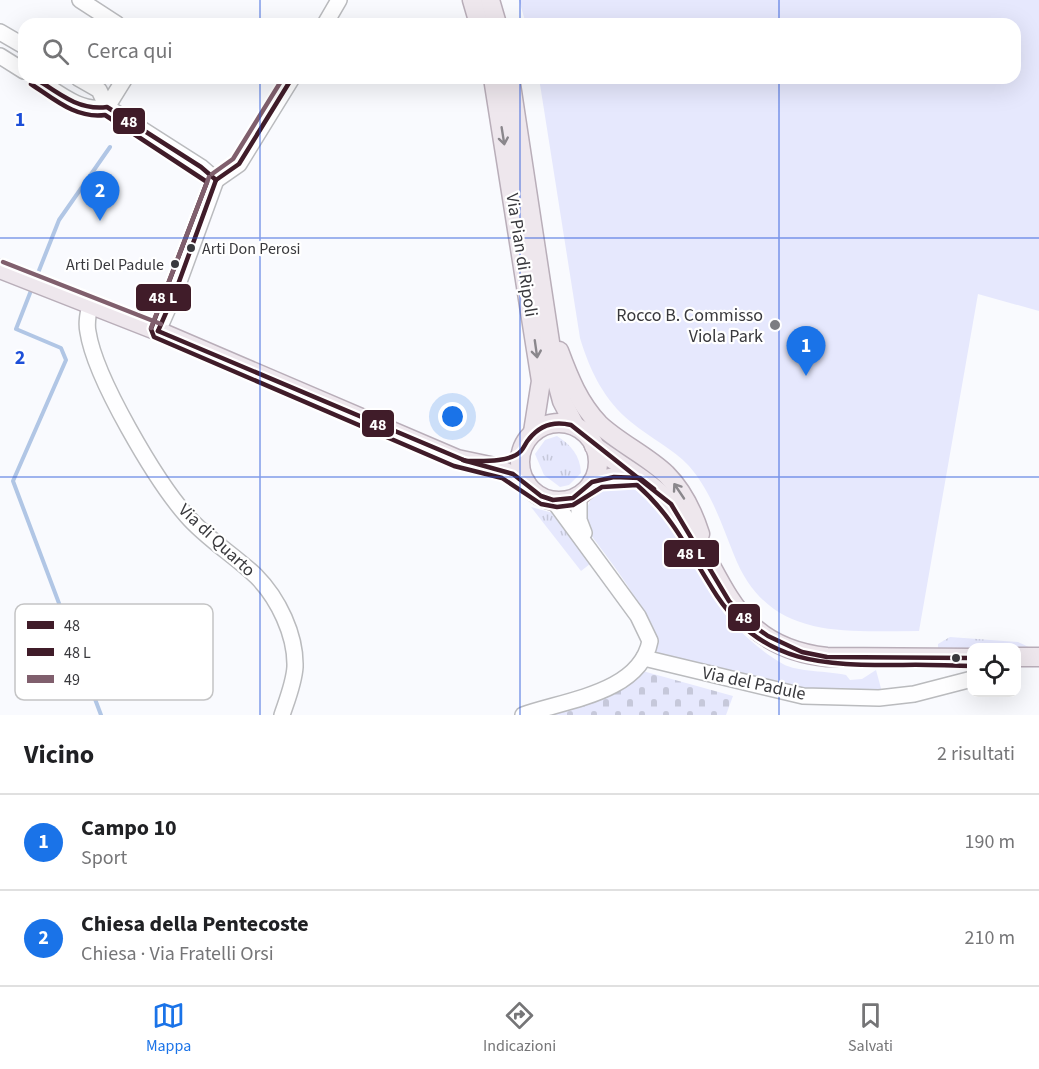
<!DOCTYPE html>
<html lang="it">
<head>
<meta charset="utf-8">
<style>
	:root { --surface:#fff; --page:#f2f2f2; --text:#202124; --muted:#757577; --line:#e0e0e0; --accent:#1a73e8 }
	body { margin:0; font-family:"Source Sans 3",sans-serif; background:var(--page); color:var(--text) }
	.controls { position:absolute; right:18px; bottom:18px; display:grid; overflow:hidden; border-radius:12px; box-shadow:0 6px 24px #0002 }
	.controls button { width:54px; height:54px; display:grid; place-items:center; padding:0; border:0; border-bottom:2px solid var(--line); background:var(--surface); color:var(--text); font:30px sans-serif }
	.you { position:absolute; left:453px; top:417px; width:21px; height:21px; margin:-15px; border:4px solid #fff; border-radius:50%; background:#1a73e8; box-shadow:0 0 0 9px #1a73e833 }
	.badge { display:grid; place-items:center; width:39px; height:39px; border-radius:50%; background:var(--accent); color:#fff; font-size:20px; font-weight:700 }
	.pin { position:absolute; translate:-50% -50px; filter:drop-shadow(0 2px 3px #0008) }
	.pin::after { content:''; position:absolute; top:32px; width:21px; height:18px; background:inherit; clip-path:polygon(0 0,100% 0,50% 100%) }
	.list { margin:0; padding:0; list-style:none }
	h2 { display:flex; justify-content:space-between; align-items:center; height:78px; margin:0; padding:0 24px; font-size:26px }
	h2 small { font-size:20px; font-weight:400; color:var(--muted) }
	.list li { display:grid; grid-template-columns:39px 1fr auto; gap:18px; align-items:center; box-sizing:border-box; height:96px; padding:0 24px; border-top:2px solid var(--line) }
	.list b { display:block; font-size:22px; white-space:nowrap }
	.list p { margin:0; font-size:20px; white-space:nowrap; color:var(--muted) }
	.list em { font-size:20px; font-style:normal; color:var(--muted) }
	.icon { flex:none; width:33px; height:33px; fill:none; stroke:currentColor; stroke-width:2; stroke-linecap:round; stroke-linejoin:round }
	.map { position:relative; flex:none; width:1039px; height:715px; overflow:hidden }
	.search { position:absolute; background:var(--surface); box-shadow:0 6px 24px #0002; left:18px; right:18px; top:18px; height:66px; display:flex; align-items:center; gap:15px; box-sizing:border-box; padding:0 21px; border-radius:18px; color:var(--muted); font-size:22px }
	.sheet { height:270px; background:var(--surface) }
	nav { display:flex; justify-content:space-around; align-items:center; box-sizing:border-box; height:84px; border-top:2px solid var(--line); background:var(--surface); font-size:16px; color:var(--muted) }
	nav a { display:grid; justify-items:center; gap:3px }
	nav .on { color:var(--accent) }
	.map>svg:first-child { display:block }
	.grass { fill:url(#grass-tufts) }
	.cemetery { fill:url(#cemetery-stones) }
	.green { fill:#e6e8fd }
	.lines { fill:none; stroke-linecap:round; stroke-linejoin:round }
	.stream { stroke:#b1c6e5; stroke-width:4 }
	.minor-casing { stroke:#babbbe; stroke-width:18 }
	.major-casing { stroke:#b9aeb9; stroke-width:21 }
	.minor { stroke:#fefeff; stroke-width:15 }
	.major { stroke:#eee7ed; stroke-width:18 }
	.bus-1-casing { stroke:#fff; stroke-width:9 }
	.bus-2-casing { stroke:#fff; stroke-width:9 }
	.bus-3-casing { stroke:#fff; stroke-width:9 }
	.bus-1 { stroke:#401c29; stroke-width:4.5 }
	.bus-2 { stroke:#401c29; stroke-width:4.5 }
	.bus-3 { stroke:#805f6d; stroke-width:4.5 }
	.oneway { stroke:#8a878c }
	.grid { fill:none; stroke:#1d4ed8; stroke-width:1.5; stroke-opacity:0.55 }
	.bus-dot { fill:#39393d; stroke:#fff; stroke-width:2 }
	.poi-dot { fill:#7c7d81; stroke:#fff; stroke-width:2 }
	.labels { text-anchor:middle; stroke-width:4.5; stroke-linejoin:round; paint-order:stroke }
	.bus-label { font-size:16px; fill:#39393d; stroke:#fff; text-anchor:start }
	.street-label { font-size:18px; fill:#39393d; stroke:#fff }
	.poi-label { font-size:18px; fill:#39393d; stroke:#fff; text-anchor:end }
	.key { fill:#fff; stroke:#c4c4c5; stroke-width:1.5 }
	.key-label { font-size:16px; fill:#39393d }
	.grid-label { font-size:20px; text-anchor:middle; font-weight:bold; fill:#1d4ed8; stroke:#fff; stroke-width:4.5; stroke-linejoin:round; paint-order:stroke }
	.line-badge { stroke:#fff; stroke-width:2 }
	.badge-label { font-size:16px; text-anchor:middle; font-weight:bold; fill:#fff }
</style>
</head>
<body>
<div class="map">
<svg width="1039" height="715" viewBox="0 0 1039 715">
	<defs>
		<pattern id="grass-tufts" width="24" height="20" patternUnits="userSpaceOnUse" patternTransform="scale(1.5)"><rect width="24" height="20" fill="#e6e8fd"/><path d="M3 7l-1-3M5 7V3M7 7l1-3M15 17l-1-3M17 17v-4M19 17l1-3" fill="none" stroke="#c6c8da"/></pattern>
		<pattern id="cemetery-stones" width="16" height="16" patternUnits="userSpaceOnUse" patternTransform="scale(1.5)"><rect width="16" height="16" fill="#e6e8fd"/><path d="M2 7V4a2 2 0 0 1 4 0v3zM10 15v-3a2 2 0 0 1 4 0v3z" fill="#c6c8da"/></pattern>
	</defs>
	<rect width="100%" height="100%" fill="#f9fafe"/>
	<!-- grass -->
	<g class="grass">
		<path d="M 557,436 C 571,445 580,455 581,473 L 569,485 L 560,487 L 544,475 L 535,454 L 545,440 Z"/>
		<path d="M 531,507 L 553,513 L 590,564 L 581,571 Z"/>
		<path d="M 950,637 L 1018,642 L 1033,649 L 972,648 L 971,650 L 938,651 L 938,644 Z"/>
	</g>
	<!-- cemetery -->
	<path class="cemetery" d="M 639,670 L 733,696 L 726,715 L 533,715 Z"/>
	<!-- green -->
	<g class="green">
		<path d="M 519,0 L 1039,0 L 1039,311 L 978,294 L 919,631 C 842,631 768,641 734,555 C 722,525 711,491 689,466 C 672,448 650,438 631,422 C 604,400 590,371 580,338 L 539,78 L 1015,78 L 1015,24 L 526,24 Z"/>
		<path d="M 612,484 C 679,491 688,564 721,609 C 736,629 761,652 783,664 C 797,672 829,671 846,675 L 850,680 L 862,679 L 876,670 L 882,692 L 804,691 L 653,658 C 660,618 608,560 586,528 C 584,507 591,491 612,484 Z"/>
	</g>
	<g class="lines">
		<!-- stream -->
		<g class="stream">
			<path d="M 36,278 L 59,220 L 110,147"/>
			<path d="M 32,288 L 16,329 L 61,348 L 66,360 L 13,481 L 101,715"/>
		</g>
		<!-- minor casing -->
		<g class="minor-casing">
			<g id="minor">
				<path d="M 80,0 L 117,24"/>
				<path d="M 325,24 L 339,0"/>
				<path d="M 0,32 L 24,46"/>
				<path d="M 0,56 L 24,71"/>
				<path d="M 35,78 C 56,91 81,114 107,107"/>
				<path d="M 78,78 L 99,90 L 107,107 L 201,167 L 216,180"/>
				<path d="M 107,107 L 125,78"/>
				<path d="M 216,180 L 239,164 L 292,78"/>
				<path d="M 90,305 C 88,314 86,323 88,332 C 95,378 156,481 187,516 C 207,539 234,555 256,576 C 278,598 296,635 295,667 C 294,683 287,700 282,715"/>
				<path d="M 158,331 L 176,290 L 216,180"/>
				<path d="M 579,495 L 579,520 L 584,533"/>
				<path d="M 644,658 L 803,696 L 879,698 L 914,694 L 972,679"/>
				<path d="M 523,715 C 565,700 640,693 650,641 L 638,616 L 553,500"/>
			</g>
		</g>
		<!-- major casing -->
		<g class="major-casing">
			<g id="major">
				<path d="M 472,0 L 479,24"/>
				<path d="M 490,0 L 497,24"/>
				<path d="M 493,78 L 541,381 L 533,432"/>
				<path d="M 510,78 L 555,375 L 562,401 L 575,426"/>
				<path d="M 0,269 L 158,331 L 457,459 L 495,467 L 526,482"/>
				<path d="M 559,351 C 569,378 579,403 599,424 C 619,443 646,455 666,474 C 682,490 693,512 700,534"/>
				<circle cx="559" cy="462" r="39"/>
				<path d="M 594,446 C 619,465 649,480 671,504 C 725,565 723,646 827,657 L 972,658"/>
				<path d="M 592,482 L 614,477 L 640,478"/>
				<path d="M 1016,657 L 1039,657"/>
			</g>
		</g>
		<!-- minor -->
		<use href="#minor" class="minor"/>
		<!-- major -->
		<use href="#major" class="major"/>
		<!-- bus-1 casing -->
		<g class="bus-1-casing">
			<g id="bus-1">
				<path d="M 35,78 C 58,93 79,111 107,107 L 201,167 L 216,180"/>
				<path d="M 216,180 L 239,164 L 292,78"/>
				<path d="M 158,331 L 466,461 C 481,461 510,463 521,451 C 524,448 526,442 529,439 C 540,425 555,421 571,425 L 671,504 L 729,601 L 748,622 L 768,636 L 802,652 L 827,657 L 972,658"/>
				<path d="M 158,331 L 176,290 L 216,180"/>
				<path d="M 463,460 L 513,474 L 541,496 L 553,500 L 573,498 L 592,482 L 614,477 L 640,478 L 654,489"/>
			</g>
		</g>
		<!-- bus-2 casing -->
		<g class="bus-2-casing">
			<path id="bus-2" d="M 31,84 C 54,99 76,119 105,115 L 207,182 L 151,329 L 154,337 L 454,466 L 502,478 L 541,504 L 557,507 L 573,505 L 602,487 L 637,485 C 674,517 691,556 717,596 C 764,666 826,665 903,665 C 926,664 949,666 972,666"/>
		</g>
		<!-- bus-3 casing -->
		<g class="bus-3-casing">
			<g id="bus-3">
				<path d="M 212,174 L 233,159 L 283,78"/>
				<path d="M 3,262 L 161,324"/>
				<path d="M 151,328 L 209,177"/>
			</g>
		</g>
		<!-- bus-1 -->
		<use href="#bus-1" class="bus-1"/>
		<!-- bus-2 -->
		<use href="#bus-2" class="bus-2"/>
		<!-- bus-3 -->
		<use href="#bus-3" class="bus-3"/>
	</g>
	<!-- one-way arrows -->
	<defs><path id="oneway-shaft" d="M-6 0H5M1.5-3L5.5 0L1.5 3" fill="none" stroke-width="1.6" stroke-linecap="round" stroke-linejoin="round" transform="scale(1.5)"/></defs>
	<g class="oneway">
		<use href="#oneway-shaft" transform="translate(503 136) rotate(81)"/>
		<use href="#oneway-shaft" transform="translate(536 349) rotate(82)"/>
		<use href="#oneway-shaft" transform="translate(679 491) rotate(-124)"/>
	</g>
	<!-- grid -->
	<path class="grid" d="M 260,0 L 260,24M 520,0 L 520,24M 779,0 L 779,24M 260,78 L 260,715M 520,78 L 520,715M 779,78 L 779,715M 0,238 L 1039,238M 0,477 L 1039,477"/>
	<!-- markers -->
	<g class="bus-dot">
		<circle cx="191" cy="248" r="5"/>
		<circle cx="175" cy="264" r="5"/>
		<circle cx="956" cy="658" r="5"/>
	</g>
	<circle class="poi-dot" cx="775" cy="325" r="6"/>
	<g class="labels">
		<!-- bus labels -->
		<g class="bus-label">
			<text x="202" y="254">Arti Don Perosi</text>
			<text x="164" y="270" text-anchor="end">Arti Del Padule</text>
		</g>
		<!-- street labels -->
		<g class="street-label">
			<text transform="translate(522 255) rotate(81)" y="6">Via Pian di Ripoli</text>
			<text transform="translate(217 540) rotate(43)" y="6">Via di Quarto</text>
			<text transform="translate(754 683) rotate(12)" y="6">Via del Padule</text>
		</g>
		<!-- poi labels -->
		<g class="poi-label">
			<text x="763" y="321">Rocco B. Commisso<tspan x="763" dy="21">Viola Park</tspan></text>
		</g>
	</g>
	<!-- legend -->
	<rect x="15" y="604" width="198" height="96" rx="9" class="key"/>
	<rect x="27" y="621" width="27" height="8" fill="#401c29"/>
	<rect x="27" y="648" width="27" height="8" fill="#401c29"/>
	<rect x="27" y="675" width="27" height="8" fill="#805f6d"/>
	<g class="key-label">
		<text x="64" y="631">48</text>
		<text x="64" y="658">48 L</text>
		<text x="64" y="685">49</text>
	</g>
	<g class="grid-label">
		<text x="20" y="126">1</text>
		<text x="20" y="364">2</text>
	</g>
	<g class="line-badge">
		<rect x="112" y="107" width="34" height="28" rx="6" fill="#401c29"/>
		<rect x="135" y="283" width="57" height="29" rx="6" fill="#401c29"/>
		<rect x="361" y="409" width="34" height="29" rx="6" fill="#401c29"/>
		<rect x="663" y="539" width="57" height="29" rx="6" fill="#401c29"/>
		<rect x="727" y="603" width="34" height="29" rx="6" fill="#401c29"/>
	</g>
	<g class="badge-label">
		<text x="129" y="127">48</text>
		<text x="163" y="303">48 L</text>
		<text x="378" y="430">48</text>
		<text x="691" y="559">48 L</text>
		<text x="744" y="623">48</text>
	</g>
</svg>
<div class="controls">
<button><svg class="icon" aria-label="locate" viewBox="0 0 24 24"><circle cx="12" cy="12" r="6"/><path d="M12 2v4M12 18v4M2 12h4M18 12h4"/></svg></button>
</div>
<div class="you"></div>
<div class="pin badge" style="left:806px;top:376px">1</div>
<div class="pin badge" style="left:100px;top:221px">2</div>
<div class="search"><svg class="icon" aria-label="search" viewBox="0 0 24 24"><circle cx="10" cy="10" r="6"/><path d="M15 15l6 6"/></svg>Cerca qui</div>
</div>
<section class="sheet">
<h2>Vicino<small>2 risultati</small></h2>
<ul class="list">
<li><span class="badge">1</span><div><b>Campo 10</b><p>Sport</p></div><em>190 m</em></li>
<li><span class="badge">2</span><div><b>Chiesa della Pentecoste</b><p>Chiesa · Via Fratelli Orsi</p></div><em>210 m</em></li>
</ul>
</section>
<nav>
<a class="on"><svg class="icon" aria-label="map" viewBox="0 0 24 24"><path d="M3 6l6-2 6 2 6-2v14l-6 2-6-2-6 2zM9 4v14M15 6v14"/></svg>Mappa</a>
<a><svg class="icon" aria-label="directions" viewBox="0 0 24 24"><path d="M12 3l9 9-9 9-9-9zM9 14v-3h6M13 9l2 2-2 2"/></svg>Indicazioni</a>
<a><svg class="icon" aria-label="saved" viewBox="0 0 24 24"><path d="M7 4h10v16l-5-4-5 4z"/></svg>Salvati</a>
</nav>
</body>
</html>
